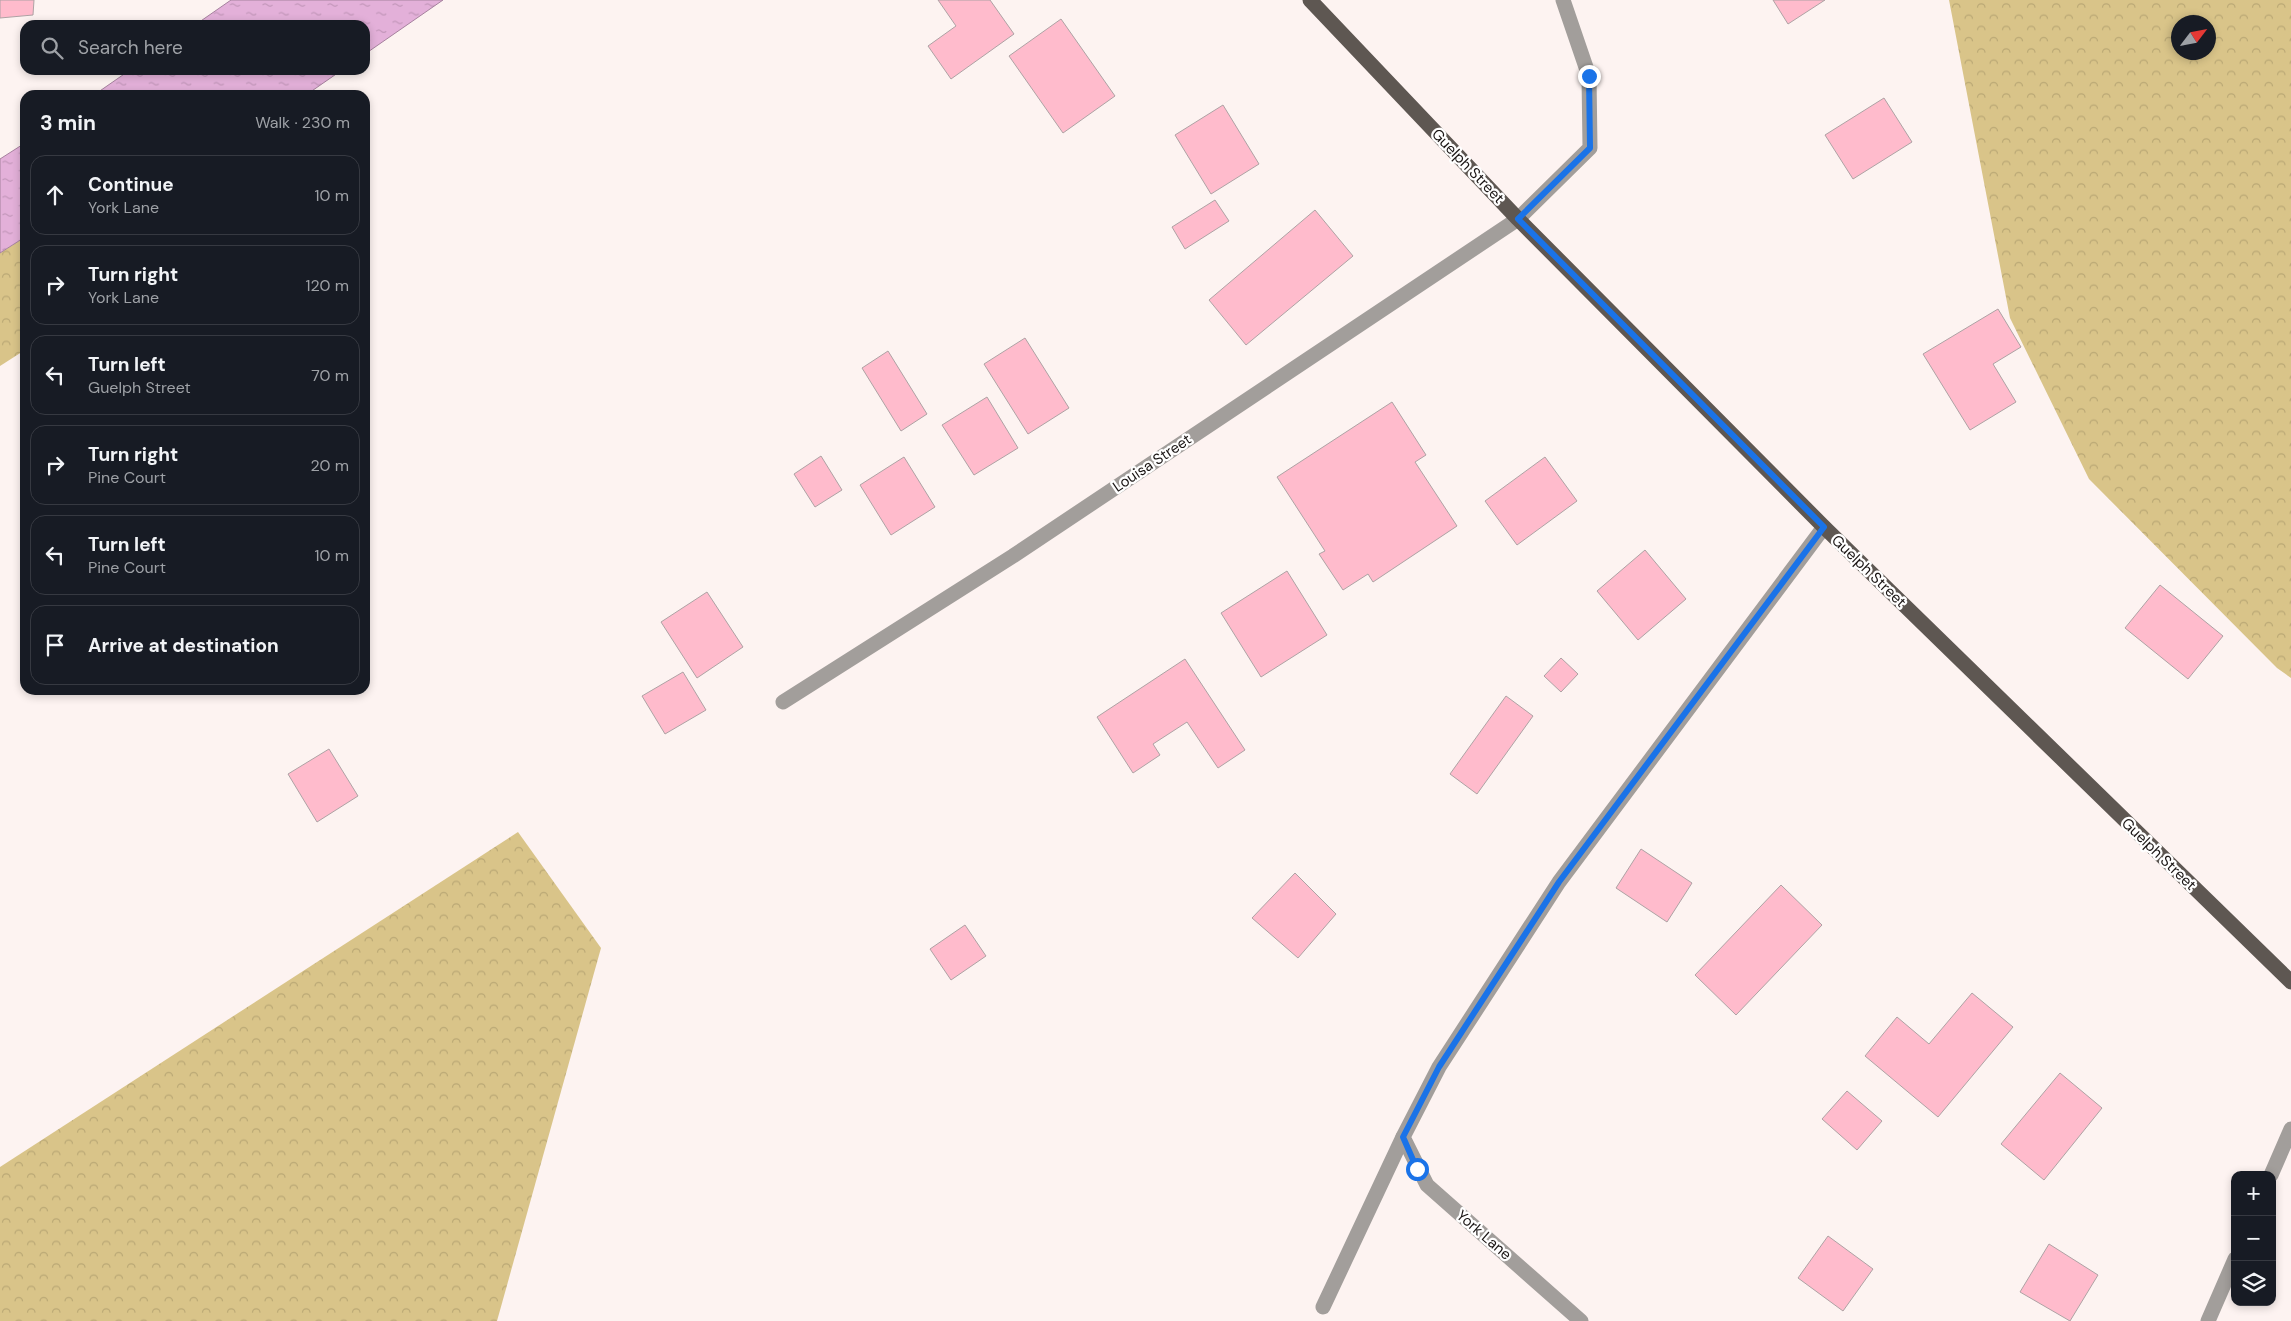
<!DOCTYPE html>
<html lang="en">
<head>
<meta charset="utf-8">
<style>
	:root { --surface:#171b24; --page:#20242c; --text:#f1f3f6; --muted:#9ea1a6; --line:#363941 }
	body { margin:0; font-family:"DM Sans",sans-serif; background:var(--page); color:var(--text) }
	.controls { position:absolute; right:15px; bottom:15px; display:grid; overflow:hidden; border-radius:10px; box-shadow:0 2px 8px #0003 }
	.controls button { width:45px; height:45px; display:grid; place-items:center; padding:0; border:0; border-bottom:1px solid var(--line); background:var(--surface); color:var(--text); font:25px sans-serif }
	.compass { position:absolute; left:2171px; top:15px; width:45px; height:45px; border-radius:50%; background:var(--surface); box-shadow:0 2px 8px #0003; rotate:58deg }
	.stop { position:absolute; width:15px; height:15px; margin:-11px; border:4px solid #1a73e8; border-radius:50%; background:#fff }
	.stop.end { background:#1a73e8; border-color:#fff; box-shadow:0 1px 5px #0008 }
	.list { margin:0; padding:0; list-style:none }
	h2 { display:flex; justify-content:space-between; align-items:center; height:65px; margin:0; padding:0 20px; font-size:21px }
	h2 small { font-size:16px; font-weight:400; color:var(--muted) }
	.list li { display:grid; grid-template-columns:32px 1fr auto; gap:15px; align-items:center; box-sizing:border-box; height:80px; margin:0 10px 10px; padding:0 10px; border:1px solid var(--line); border-radius:15px }
	.list b { display:block; font-size:19px; white-space:nowrap }
	.list p { margin:0; font-size:16px; white-space:nowrap; color:var(--muted) }
	.list em { font-size:16px; font-style:normal; color:var(--muted) }
	.icon { flex:none; width:28px; height:28px; fill:none; stroke:currentColor; stroke-width:2; stroke-linecap:round; stroke-linejoin:round }
	.map { position:relative; flex:none; width:2291px; height:1321px; overflow:hidden }
	.search { position:absolute; background:var(--surface); box-shadow:0 2px 8px #0003; left:20px; top:20px; width:350px; height:55px; display:flex; align-items:center; gap:12px; box-sizing:border-box; padding:0 18px; border-radius:15px; color:var(--muted); font-size:19px }
	.panel { position:absolute; background:var(--surface); box-shadow:0 2px 8px #0003; left:20px; top:90px; width:350px; height:605px; border-radius:15px }
	.map>svg:first-child { display:block }
	.forest { fill:url(#forest-crowns); fill-rule:evenodd }
	.water { fill:url(#water-ripples); stroke:#a6819e }
	.building { fill:#fbc; stroke:#aea2a4 }
	.lines { fill:none; stroke-linecap:round; stroke-linejoin:round }
	.lane { stroke:#a29e9b; stroke-width:15 }
	.street { stroke:#a29e9b; stroke-width:15 }
	.primary { stroke:#5e5752; stroke-width:15 }
	.route { stroke:#1a73e8; stroke-width:6 }
	.labels { text-anchor:middle; stroke-width:4.5; stroke-linejoin:round; paint-order:stroke }
	.street-label { font-size:15px; fill:#191413; stroke:#fff }
</style>
</head>
<body>
<div class="map">
<svg width="2291" height="1321" viewBox="0 0 2291 1321">
	<defs>
		<pattern id="forest-crowns" width="20" height="18" patternUnits="userSpaceOnUse" patternTransform="scale(1.25)"><rect width="20" height="18" fill="#d9c489"/><path d="M2 6a3 3 0 1 1 6 0M12 15a3 3 0 1 1 6 0" fill="none" stroke="#baa875"/></pattern>
		<pattern id="water-ripples" width="26" height="14" patternUnits="userSpaceOnUse" patternTransform="scale(1.25)"><rect width="26" height="14" fill="#e3b0d9"/><path d="M2 4q2-2 4 0t4 0M15 11q2-2 4 0t4 0" fill="none" stroke="#c296b9"/></pattern>
	</defs>
	<rect width="100%" height="100%" fill="#fdf3f1"/>
	<!-- forest -->
	<g class="forest">
		<path d="M 1949,0 L 2291,0 L 2291,678 L 2277,668 L 2089,479 L 2010,318 ZM 2208,22 L 2208,52 L 2178,52 L 2178,22 Z"/>
		<path d="M 25,237 L 25,350 L 0,366 L 0,253 Z"/>
		<path d="M 518,832 L 601,948 L 497,1321 L 0,1321 L 0,1167 Z"/>
	</g>
	<!-- water -->
	<g class="water">
		<path d="M 231,0 L 443,0 L 365,54 L 365,25 L 195,25 Z"/>
		<path d="M 130,70 L 342,70 L 306,95 L 94,95 Z"/>
		<path d="M 25,143 L 25,237 L 0,253 L 0,159 Z"/>
	</g>
	<!-- building -->
	<g class="building">
		<path d="M 0,0 L 34,0 L 33,15 L 0,18 Z"/>
		<path d="M 938,0 L 990,0 L 1014,34 L 951,79 L 928,46 L 956,26 Z"/>
		<path d="M 1773,0 L 1825,0 L 1788,24 Z"/>
		<path d="M 1061,19 L 1115,96 L 1063,133 L 1009,56 Z"/>
		<path d="M 1884,98 L 1912,142 L 1853,179 L 1825,135 Z"/>
		<path d="M 1223,105 L 1259,164 L 1211,194 L 1175,135 Z"/>
		<path d="M 1215,200 L 1229,221 L 1185,249 L 1172,227 Z"/>
		<path d="M 1315,210 L 1353,256 L 1246,345 L 1209,300 Z"/>
		<path d="M 1998,309 L 2021,347 L 1993,364 L 2016,402 L 1970,430 L 1923,354 Z"/>
		<path d="M 1025,338 L 1069,408 L 1028,434 L 984,364 Z"/>
		<path d="M 888,351 L 927,414 L 901,431 L 862,368 Z"/>
		<path d="M 987,397 L 1018,448 L 974,475 L 942,425 Z"/>
		<path d="M 1392,402 L 1426,455 L 1415,462 L 1457,526 L 1373,582 L 1368,574 L 1343,590 L 1319,554 L 1325,551 L 1277,477 Z"/>
		<path d="M 821,456 L 842,490 L 815,507 L 794,474 Z"/>
		<path d="M 904,457 L 935,507 L 891,535 L 860,485 Z"/>
		<path d="M 1545,457 L 1577,501 L 1517,545 L 1485,501 Z"/>
		<path d="M 1645,550 L 1686,599 L 1638,640 L 1597,591 Z"/>
		<path d="M 1287,571 L 1327,635 L 1261,677 L 1221,613 Z"/>
		<path d="M 2160,585 L 2223,636 L 2188,679 L 2125,628 Z"/>
		<path d="M 707,592 L 743,647 L 697,678 L 661,622 Z"/>
		<path d="M 1561,658 L 1578,674 L 1561,692 L 1544,676 Z"/>
		<path d="M 1185,659 L 1245,750 L 1218,768 L 1187,722 L 1153,744 L 1160,755 L 1133,773 L 1097,717 Z"/>
		<path d="M 683,672 L 706,710 L 665,734 L 642,696 Z"/>
		<path d="M 1506,696 L 1533,716 L 1477,794 L 1450,774 Z"/>
		<path d="M 329,749 L 358,796 L 317,822 L 288,774 Z"/>
		<path d="M 1641,849 L 1692,883 L 1667,922 L 1616,888 Z"/>
		<path d="M 1295,873 L 1336,914 L 1298,958 L 1252,918 Z"/>
		<path d="M 1781,885 L 1822,925 L 1736,1015 L 1695,975 Z"/>
		<path d="M 965,925 L 986,956 L 951,980 L 930,949 Z"/>
		<path d="M 1972,993 L 2013,1027 L 1938,1117 L 1865,1056 L 1897,1017 L 1929,1044 Z"/>
		<path d="M 2060,1073 L 2102,1108 L 2044,1180 L 2001,1144 Z"/>
		<path d="M 1847,1091 L 1882,1121 L 1857,1150 L 1822,1119 Z"/>
		<path d="M 1828,1236 L 1873,1269 L 1843,1311 L 1798,1278 Z"/>
		<path d="M 2049,1244 L 2098,1275 L 2070,1321 L 2020,1292 Z"/>
	</g>
	<g class="lines">
		<!-- lane -->
		<g class="lane">
			<path d="M 1323,1307 L 1403,1137"/>
			<path d="M 1581,1321 L 1427,1185 L 1403,1137 L 1439,1067 L 1559,882 L 1824,527"/>
		</g>
		<!-- street -->
		<g class="street">
			<path d="M 783,702 L 1013,556 L 1518,219 L 1590,148 L 1589,76 L 1563,0"/>
			<path d="M 2271,1175 L 2291,1129"/>
			<path d="M 2208,1321 L 2235,1259"/>
		</g>
		<!-- primary -->
		<path class="primary" d="M 1310,0 L 1518,219 L 1824,527 L 2291,982"/>
	</g>
	<g class="lines">
		<!-- route -->
		<path class="route" d="M 1417,1169 L 1403,1137 L 1439,1067 L 1559,882 L 1824,527 L 1518,219 L 1590,148 L 1589,76"/>
	</g>
	<g class="labels">
		<!-- street labels -->
		<g class="street-label">
			<text transform="translate(1468 166) rotate(46)" y="5">Guelph Street</text>
			<text transform="translate(1152 463) rotate(-34)" y="5">Louisa Street</text>
			<text transform="translate(1869 571) rotate(44)" y="5">Guelph Street</text>
			<text transform="translate(2159 854) rotate(44)" y="5">Guelph Street</text>
			<text transform="translate(1484 1235) rotate(41)" y="5">York Lane</text>
		</g>
	</g>
</svg>
<div class="controls">
<button>+</button>
<button>−</button>
<button><svg class="icon" aria-label="layers" viewBox="0 0 24 24"><path d="M12 4l9 5-9 5-9-5zM3 14l9 5 9-5"/></svg></button>
</div>
<svg class="compass" viewBox="-18 -18 36 36"><path d="M0-13l5 13h-10z" fill="#e53935"/><path d="M0 13l5-13h-10z" fill="#9ea1a6"/></svg>
<div class="stop" style="left:1417px;top:1169px"></div>
<div class="stop end" style="left:1589px;top:76px"></div>
<div class="search"><svg class="icon" aria-label="search" viewBox="0 0 24 24"><circle cx="10" cy="10" r="6"/><path d="M15 15l6 6"/></svg>Search here</div>
<section class="panel">
<h2>3 min<small>Walk · 230 m</small></h2>
<ul class="list">
<li><svg class="icon" aria-label="ahead" viewBox="0 0 24 24"><path d="M12 20V5M6 11l6-6 6 6"/></svg><div><b>Continue</b><p>York Lane</p></div><em>10 m</em></li>
<li><svg class="icon" aria-label="right" viewBox="0 0 24 24"><path d="M7 20v-9h11M14 6l5 5-5 5"/></svg><div><b>Turn right</b><p>York Lane</p></div><em>120 m</em></li>
<li><svg class="icon" aria-label="left" viewBox="0 0 24 24"><path d="M17 20v-9H6M10 6l-5 5 5 5"/></svg><div><b>Turn left</b><p>Guelph Street</p></div><em>70 m</em></li>
<li><svg class="icon" aria-label="right" viewBox="0 0 24 24"><path d="M7 20v-9h11M14 6l5 5-5 5"/></svg><div><b>Turn right</b><p>Pine Court</p></div><em>20 m</em></li>
<li><svg class="icon" aria-label="left" viewBox="0 0 24 24"><path d="M17 20v-9H6M10 6l-5 5 5 5"/></svg><div><b>Turn left</b><p>Pine Court</p></div><em>10 m</em></li>
<li><svg class="icon" aria-label="arrive" viewBox="0 0 24 24"><path d="M6 21V4h12l-3 4 3 4H6"/></svg><div><b>Arrive at destination</b></div></li>
</ul>
</section>
</div>
</body>
</html>
